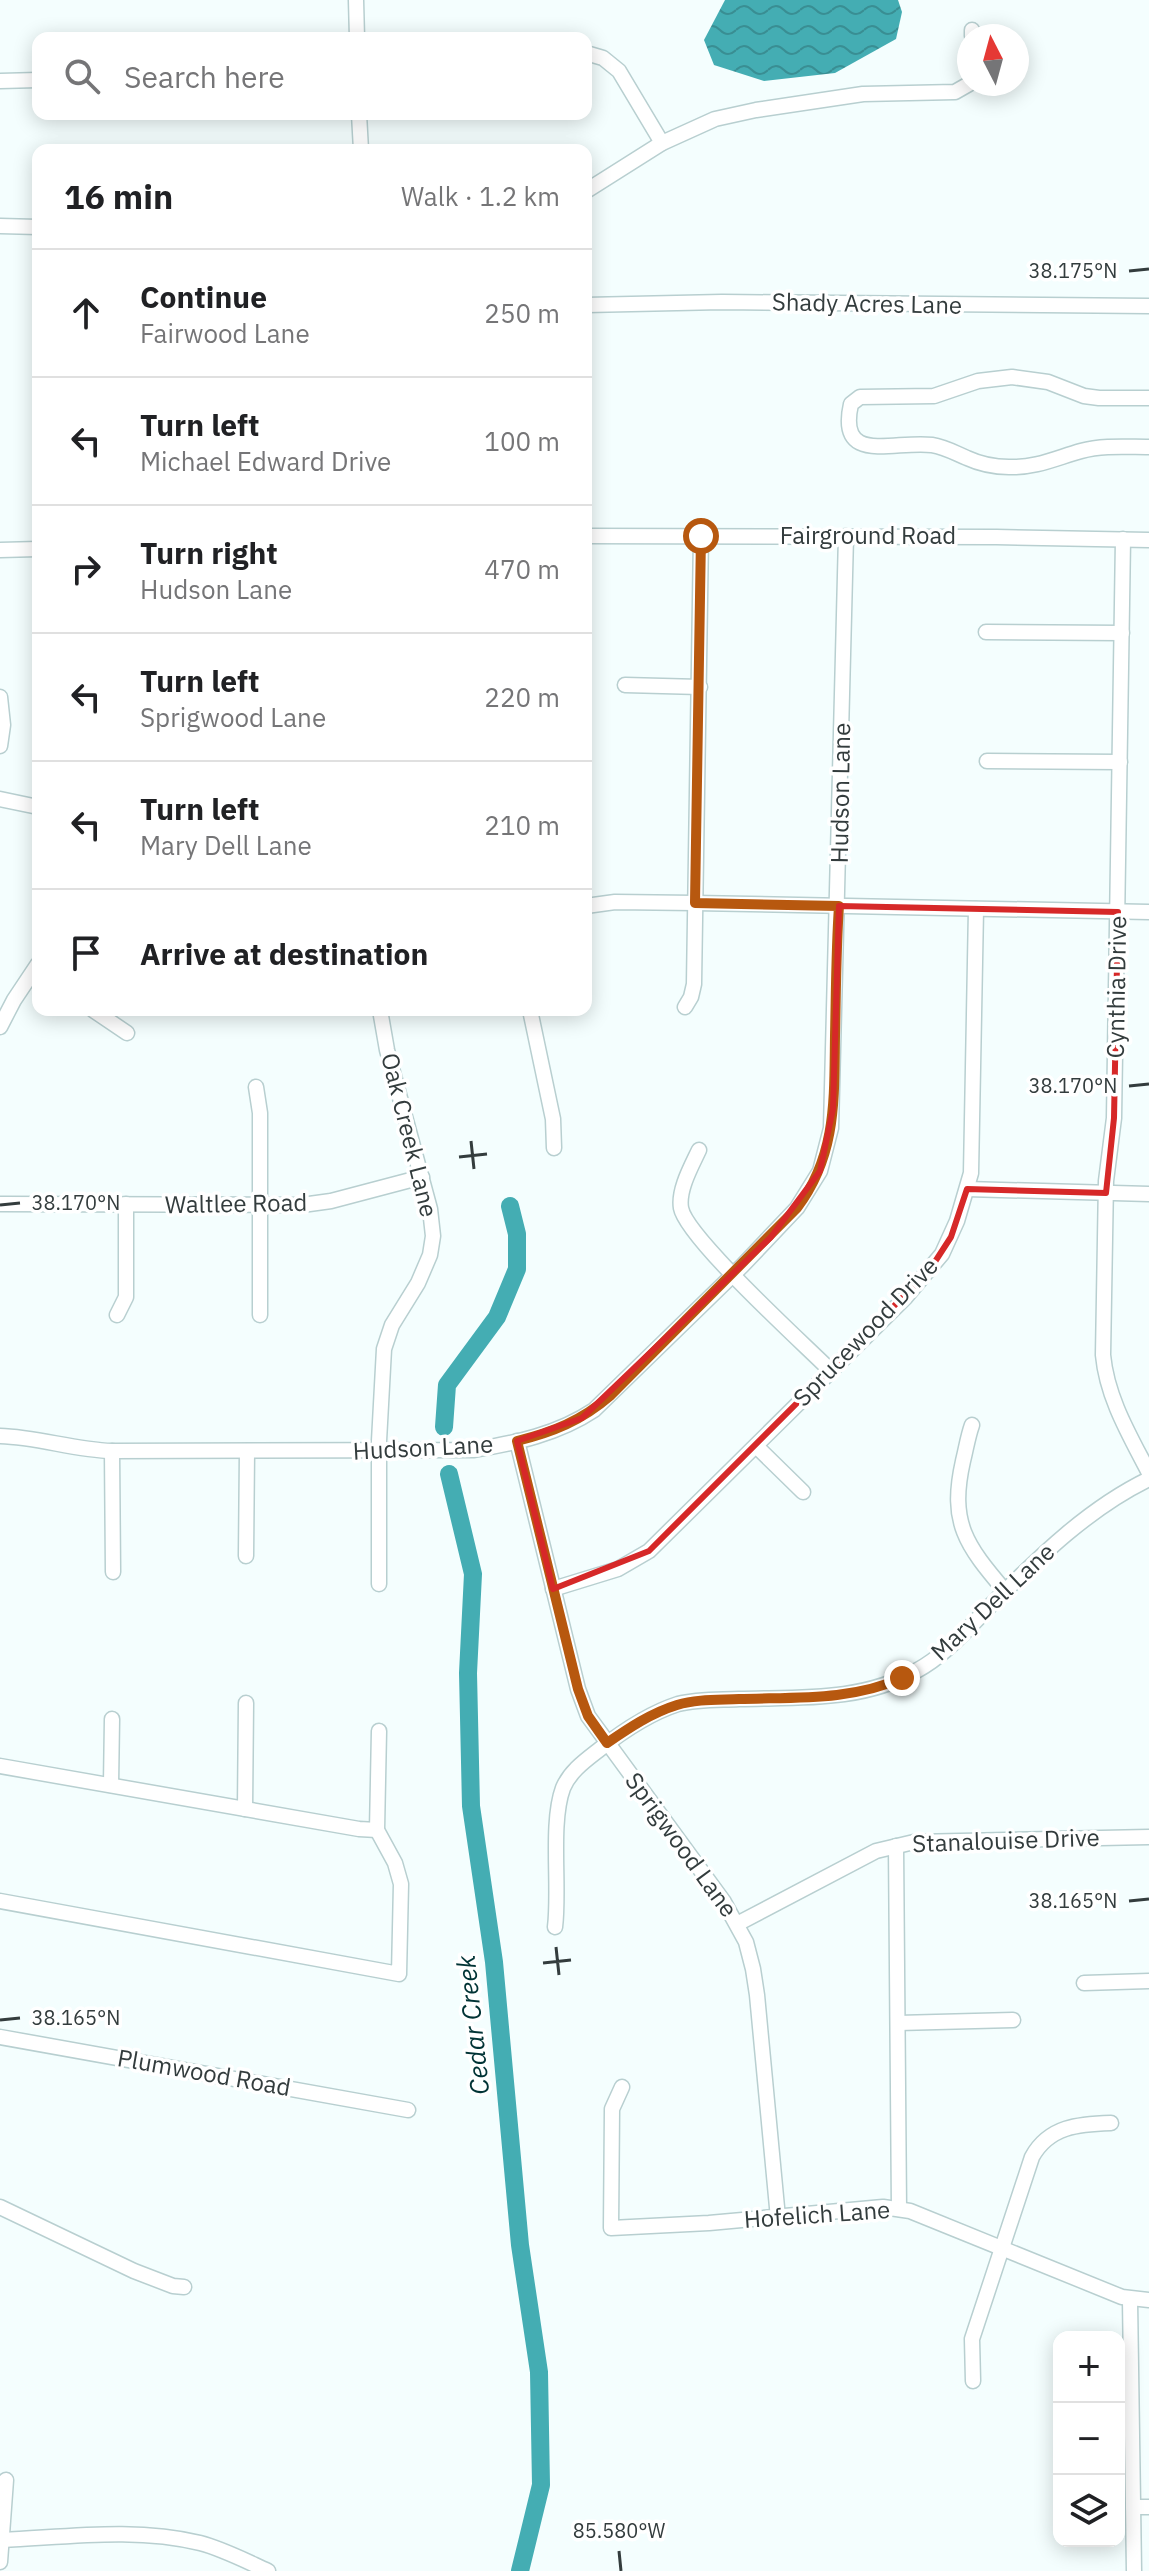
<!DOCTYPE html>
<html lang="en">
<head>
<meta charset="utf-8">
<style>
	:root { --surface:#fff; --page:#f2f2f2; --text:#202124; --muted:#757577; --line:#e0e0e0 }
	body { margin:0; font-family:"IBM Plex Sans",sans-serif; background:var(--page); color:var(--text) }
	.controls { position:absolute; right:24px; bottom:24px; display:grid; overflow:hidden; border-radius:16px; box-shadow:0 4px 20px #0003 }
	.controls button { width:72px; height:72px; display:grid; place-items:center; padding:0; border:0; border-bottom:2px solid var(--line); background:var(--surface); color:var(--text); font:40px sans-serif }
	.compass { position:absolute; left:957px; top:24px; width:72px; height:72px; border-radius:50%; background:var(--surface); box-shadow:0 4px 20px #0003; rotate:354deg }
	.stop { position:absolute; width:24px; height:24px; margin:-18px; border:6px solid #b7580f; border-radius:50%; background:#fff }
	.stop.end { background:#b7580f; border-color:#fff; box-shadow:0 2px 8px #0008 }
	.list { margin:0; padding:0; list-style:none }
	h2 { display:flex; justify-content:space-between; align-items:center; height:104px; margin:0; padding:0 32px; font-size:34px }
	h2 small { font-size:26px; font-weight:400; color:var(--muted) }
	.list li { display:grid; grid-template-columns:52px 1fr auto; gap:24px; align-items:center; box-sizing:border-box; height:128px; padding:0 32px; border-top:2px solid var(--line) }
	.list b { display:block; font-size:30px; white-space:nowrap }
	.list p { margin:0; font-size:26px; white-space:nowrap; color:var(--muted) }
	.list em { font-size:26px; font-style:normal; color:var(--muted) }
	.icon { flex:none; width:44px; height:44px; fill:none; stroke:currentColor; stroke-width:2; stroke-linecap:round; stroke-linejoin:round }
	.map { position:relative; flex:none; width:1149px; height:2571px; overflow:hidden }
	.search { position:absolute; background:var(--surface); box-shadow:0 4px 20px #0003; left:32px; top:32px; width:560px; height:88px; display:flex; align-items:center; gap:20px; box-sizing:border-box; padding:0 28px; border-radius:16px; color:var(--muted); font-size:30px }
	.panel { position:absolute; background:var(--surface); box-shadow:0 4px 20px #0003; left:32px; top:144px; width:560px; height:872px; border-radius:16px }
	.map>svg:first-child { display:block }
	.water { fill:url(#water-waves) }
	.lines { fill:none; stroke-linecap:round; stroke-linejoin:round }
	.river { stroke:#44adb3; stroke-width:18 }
	.minor-casing { stroke:#b8cfd0; stroke-width:17 }
	.minor { stroke:#fff; stroke-width:14 }
	.route { stroke:#b7580f; stroke-width:10 }
	.marked { fill:none; stroke:#d62828; stroke-width:6; stroke-linejoin:round }
	.ticks { fill:none; stroke:#333c3d; stroke-width:3 }
	.labels { text-anchor:middle; stroke-width:7; stroke-linejoin:round; paint-order:stroke }
	.street-label { font-size:24px; fill:#333c3d; stroke:#fff }
	.water-label { font-size:26px; font-style:italic; fill:#003335; stroke:#fff }
	.ticks-label { font-size:20px; text-anchor:middle; fill:#333c3d; stroke:#fff; stroke-width:7; stroke-linejoin:round; paint-order:stroke }
</style>
</head>
<body>
<div class="map">
<svg width="1149" height="2571" viewBox="0 0 1149 2571">
	<defs>
		<pattern id="water-waves" width="16" height="10" patternUnits="userSpaceOnUse" patternTransform="scale(2)"><rect width="16" height="10" fill="#44adb3"/><path d="M0 5q4-4 8 0t8 0" fill="none" stroke="#398e93"/></pattern>
	</defs>
	<rect width="100%" height="100%" fill="#f4fefe"/>
	<!-- water -->
	<path class="water" d="M 725,0 L 898,0 L 902,12 L 896,39 L 835,73 L 764,81 L 714,65 L 704,40 Z"/>
	<g class="lines">
		<!-- river -->
		<g class="river">
			<path d="M 444,1427 L 447,1385 L 497,1317 L 517,1269 L 517,1234 L 510,1206"/>
			<path d="M 449,1474 L 473,1574 L 468,1673 L 471,1806 L 494,1962 L 520,2245 L 539,2372 L 541,2485 L 520,2571"/>
		</g>
		<!-- minor casing -->
		<g class="minor-casing">
			<g id="minor">
				<path d="M 356,0 L 357,38"/>
				<path d="M 972,30 L 972,36"/>
				<path d="M 586,53 L 603,58 L 619,71 L 662,143"/>
				<path d="M 0,81 L 38,80"/>
				<path d="M 359,114 L 361,150"/>
				<path d="M 586,191 L 662,143 L 715,119 L 756,110 L 863,94 L 955,92 L 969,84"/>
				<path d="M 0,226 L 38,227"/>
				<path d="M 586,305 L 722,302 L 1149,306"/>
				<path d="M 1149,398 L 1099,398 L 1084,396 L 1048,382 L 1012,377 L 978,381 L 934,396 L 860,397 L 851,404 C 837,466 894,440 932,445 C 945,447 955,453 967,458 C 980,464 995,467 1009,467 C 1036,468 1056,458 1081,451 C 1103,445 1126,447 1149,447"/>
				<path d="M 586,536 L 996,537 L 1149,540"/>
				<path d="M 1123,539 L 1114,1118 L 1106,1181 L 1103,1355 C 1107,1398 1130,1436 1149,1473"/>
				<path d="M 0,550 L 38,549"/>
				<path d="M 986,632 L 1122,633"/>
				<path d="M 625,685 L 700,687"/>
				<path d="M 0,746 L 3,725 L 0,697"/>
				<path d="M 987,761 L 1120,762"/>
				<path d="M 0,799 L 38,807"/>
				<path d="M 586,906 L 615,902 L 695,903 L 1149,912"/>
				<path d="M 685,1007 L 691,997 L 694,984 L 701,536"/>
				<path d="M 93,1010 L 127,1033"/>
				<path d="M 530,1010 L 553,1119 L 554,1148"/>
				<path d="M 0,1027 L 14,1000 L 38,964"/>
				<path d="M 256,1087 L 260,1113 L 260,1315"/>
				<path d="M 699,1150 C 691,1167 678,1190 681,1208 C 686,1237 804,1344 831,1371"/>
				<path d="M 967,1189 L 1149,1194"/>
				<path d="M 0,1204 L 302,1205 L 331,1201 L 422,1177"/>
				<path d="M 117,1315 L 126,1297 L 126,1204"/>
				<path d="M 972,1425 C 968,1436 966,1449 963,1461 C 949,1523 966,1545 1005,1591"/>
				<path d="M 0,1436 C 38,1437 74,1450 112,1451 L 473,1450 C 516,1443 558,1434 594,1410 L 742,1266 L 797,1208 L 820,1171 L 831,1128 L 846,536"/>
				<path d="M 517,1441 L 578,1689 L 588,1716 L 724,1902 L 746,1942 L 753,1969 L 757,1995 L 778,2218"/>
				<path d="M 756,1446 L 803,1492"/>
				<path d="M 112,1451 L 113,1572"/>
				<path d="M 246,1556 L 247,1451"/>
				<path d="M 379,1584 L 379,1441 L 384,1349 L 392,1325 L 418,1283 L 430,1255 L 433,1236 L 430,1209 L 387,1050 L 380,1010"/>
				<path d="M 553,1589 L 618,1569 L 649,1551 L 905,1298 L 942,1254 L 957,1221 L 971,1173 L 976,909"/>
				<path d="M 0,1766 L 359,1829 L 377,1830"/>
				<path d="M 111,1785 L 112,1719"/>
				<path d="M 245,1809 L 246,1703"/>
				<path d="M 896,1846 L 899,2209"/>
				<path d="M 0,1901 L 399,1974 L 401,1884 L 395,1863 L 377,1830 L 379,1731"/>
				<path d="M 737,1924 L 876,1851 L 914,1842 L 1149,1837"/>
				<path d="M 555,1927 C 560,1888 550,1823 563,1788 C 570,1771 586,1760 600,1749 C 623,1731 650,1713 678,1704 C 698,1699 719,1700 739,1699 C 799,1697 861,1702 916,1671 C 946,1655 969,1627 993,1603 C 1040,1556 1089,1508 1149,1479"/>
				<path d="M 1084,1983 L 1149,1981"/>
				<path d="M 898,2023 L 1013,2020"/>
				<path d="M 0,2037 L 408,2110"/>
				<path d="M 622,2087 L 612,2109 L 611,2228 L 709,2223 L 883,2207 L 910,2211 L 1122,2297 L 1149,2300"/>
				<path d="M 0,2207 L 134,2271 L 173,2286 L 184,2287"/>
				<path d="M 1130,2300 L 1134,2571"/>
				<path d="M 973,2381 L 972,2339 L 1032,2157 C 1049,2126 1079,2124 1111,2123"/>
				<path d="M 1133,2507 L 1149,2507"/>
				<path d="M 3,2540 C 67,2537 136,2527 200,2543 C 223,2549 246,2561 268,2571"/>
				<path d="M 0,2562 L 6,2480"/>
			</g>
		</g>
		<!-- minor -->
		<use href="#minor" class="minor"/>
	</g>
	<g class="lines">
		<!-- route -->
		<path class="route" d="M 701,536 L 695,903 L 839,906 C 836,949 836,993 835,1036 C 834,1099 837,1155 797,1208 L 610,1396 C 581,1421 553,1432 517,1441 L 578,1689 L 588,1716 L 607,1743 C 629,1728 651,1713 677,1705 C 697,1699 718,1700 739,1699 C 794,1697 851,1701 902,1678"/>
	</g>
	<!-- marked area -->
	<path class="marked" d="M 839,906 L 1118,912 L 1114,1118 L 1106,1193 L 967,1189 L 951,1237 L 929,1271 L 649,1551 L 553,1589 L 517,1441 L 582,1418 L 771,1237 L 820,1171 L 833,1109 Z"/>
	<!-- ticks -->
	<path class="ticks" d="M 1129,271 L 1149,269M 1129,1086 L 1149,1084M 471,1141 L 474,1169M 459,1157 L 487,1154M 0,1205 L 20,1203M 1129,1901 L 1149,1899M 556,1947 L 559,1975M 543,1963 L 571,1960M 0,2020 L 20,2018M 619,2551 L 621,2571"/>
	<g class="labels">
		<!-- street labels -->
		<g class="street-label">
			<text transform="translate(867 304) rotate(1)" y="8">Shady Acres Lane</text>
			<text x="868" y="544">Fairground Road</text>
			<text transform="translate(841 793) rotate(-89)" y="8">Hudson Lane</text>
			<text transform="translate(1117 987) rotate(-89)" y="8">Cynthia Drive</text>
			<text transform="translate(409 1135) rotate(76)" y="8">Oak Creek Lane</text>
			<text transform="translate(236 1204) rotate(-1)" y="8">Waltlee Road</text>
			<text transform="translate(866 1332) rotate(-46)" y="8">Sprucewood Drive</text>
			<text transform="translate(423 1448) rotate(-3)" y="8">Hudson Lane</text>
			<text transform="translate(993 1602) rotate(-43)" y="8">Mary Dell Lane</text>
			<text transform="translate(1006 1841) rotate(-2)" y="8">Stanalouise Drive</text>
			<text transform="translate(681 1845) rotate(54)" y="8">Sprigwood Lane</text>
			<text transform="translate(204 2073) rotate(10)" y="8">Plumwood Road</text>
			<text transform="translate(817 2215) rotate(-4)" y="8">Hofelich Lane</text>
		</g>
		<!-- water labels -->
		<g class="water-label">
			<text transform="translate(473 2025) rotate(-96)" y="9">Cedar Creek</text>
		</g>
	</g>
	<g class="ticks-label">
		<text x="1073" y="278">38.175°N</text>
		<text x="1073" y="1093">38.170°N</text>
		<text x="76" y="1210">38.170°N</text>
		<text x="1073" y="1908">38.165°N</text>
		<text x="76" y="2025">38.165°N</text>
		<text x="619" y="2538">85.580°W</text>
	</g>
</svg>
<div class="controls">
<button>+</button>
<button>−</button>
<button><svg class="icon" aria-label="layers" viewBox="0 0 24 24"><path d="M12 4l9 5-9 5-9-5zM3 14l9 5 9-5"/></svg></button>
</div>
<svg class="compass" viewBox="-18 -18 36 36"><path d="M0-13l5 13h-10z" fill="#e53935"/><path d="M0 13l5-13h-10z" fill="#757577"/></svg>
<div class="stop" style="left:701px;top:536px"></div>
<div class="stop end" style="left:902px;top:1678px"></div>
<div class="search"><svg class="icon" aria-label="search" viewBox="0 0 24 24"><circle cx="10" cy="10" r="6"/><path d="M15 15l6 6"/></svg>Search here</div>
<section class="panel">
<h2>16 min<small>Walk · 1.2 km</small></h2>
<ul class="list">
<li><svg class="icon" aria-label="ahead" viewBox="0 0 24 24"><path d="M12 20V5M6 11l6-6 6 6"/></svg><div><b>Continue</b><p>Fairwood Lane</p></div><em>250 m</em></li>
<li><svg class="icon" aria-label="left" viewBox="0 0 24 24"><path d="M17 20v-9H6M10 6l-5 5 5 5"/></svg><div><b>Turn left</b><p>Michael Edward Drive</p></div><em>100 m</em></li>
<li><svg class="icon" aria-label="right" viewBox="0 0 24 24"><path d="M7 20v-9h11M14 6l5 5-5 5"/></svg><div><b>Turn right</b><p>Hudson Lane</p></div><em>470 m</em></li>
<li><svg class="icon" aria-label="left" viewBox="0 0 24 24"><path d="M17 20v-9H6M10 6l-5 5 5 5"/></svg><div><b>Turn left</b><p>Sprigwood Lane</p></div><em>220 m</em></li>
<li><svg class="icon" aria-label="left" viewBox="0 0 24 24"><path d="M17 20v-9H6M10 6l-5 5 5 5"/></svg><div><b>Turn left</b><p>Mary Dell Lane</p></div><em>210 m</em></li>
<li><svg class="icon" aria-label="arrive" viewBox="0 0 24 24"><path d="M6 21V4h12l-3 4 3 4H6"/></svg><div><b>Arrive at destination</b></div></li>
</ul>
</section>
</div>
</body>
</html>
